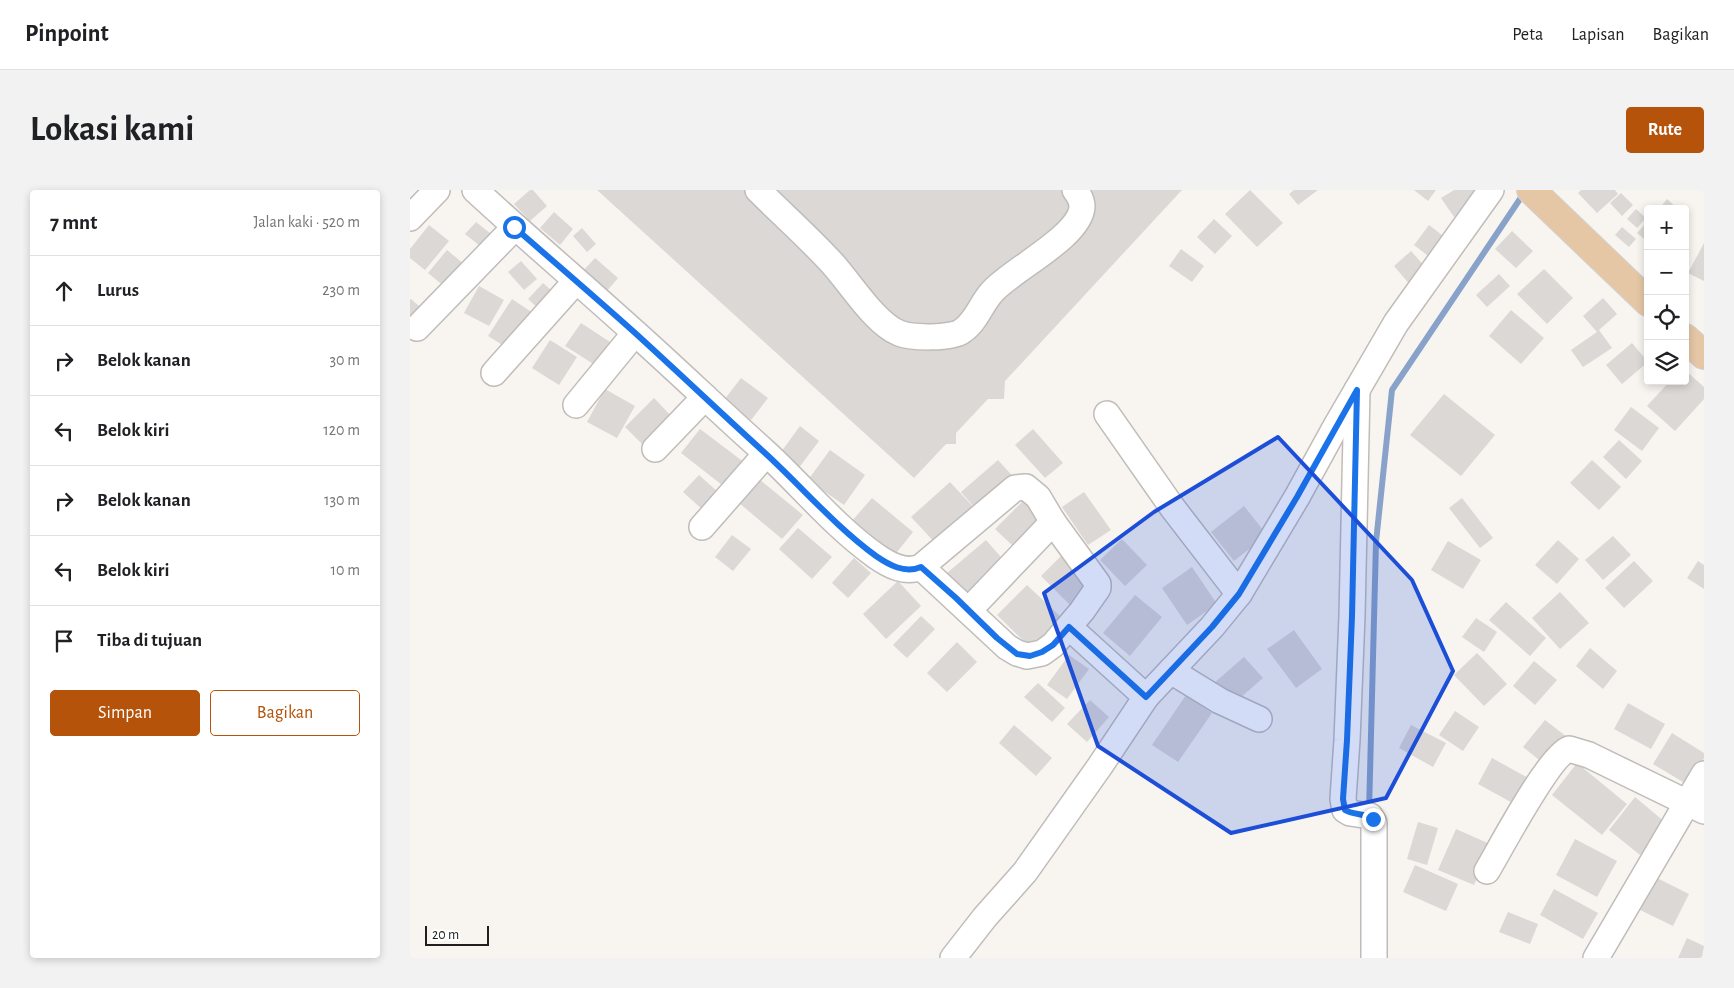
<!DOCTYPE html>
<html lang="id">
<head>
<meta charset="utf-8">
<style>
	:root { --surface:#fff; --page:#f2f2f2; --text:#202124; --muted:#757577; --line:#e0e0e0; --accent:#b45309 }
	body { margin:0; font-family:"Alegreya Sans",sans-serif; background:var(--page); color:var(--text) }
	.controls { position:absolute; right:15px; top:15px; display:grid; overflow:hidden; border-radius:5px; box-shadow:0 2px 8px #0003 }
	.controls button { width:45px; height:45px; display:grid; place-items:center; padding:0; border:0; border-bottom:1px solid var(--line); background:var(--surface); color:var(--text); font:25px sans-serif }
	.scale { position:absolute; left:15px; bottom:12px; width:64px; box-sizing:border-box; padding-left:5px; border:2px solid #201f1d; border-top:0; font-size:14px; line-height:18px; white-space:nowrap; color:#201f1d; -webkit-text-stroke:4px #fff; paint-order:stroke }
	.stop { position:absolute; width:15px; height:15px; margin:-11px; border:4px solid #1a73e8; border-radius:50%; background:#fff }
	.stop.end { background:#1a73e8; border-color:#fff; box-shadow:0 1px 5px #0008 }
	.list { margin:0; padding:0; list-style:none }
	h2 { display:flex; justify-content:space-between; align-items:center; height:65px; margin:0; padding:0 20px; font-size:21px }
	h2 small { font-size:16px; font-weight:400; color:var(--muted) }
	.list li { display:grid; grid-template-columns:32px 1fr auto; gap:15px; align-items:center; box-sizing:border-box; height:70px; padding:0 20px; border-top:1px solid var(--line) }
	.list b { display:block; font-size:19px; white-space:nowrap }
	.list em { font-size:16px; font-style:normal; color:var(--muted) }
	.actions { display:flex; gap:10px; padding:15px 20px }
	.actions a { flex:1; padding:11px 0; border:1px solid var(--accent); border-radius:5px; text-align:center; font-size:18px; color:var(--accent) }
	.actions .main { background:var(--accent); color:#fff }
	.icon { flex:none; width:28px; height:28px; fill:none; stroke:currentColor; stroke-width:2; stroke-linecap:round; stroke-linejoin:round }
	.map { position:relative; flex:none; width:1294px; height:768px; overflow:hidden; border-radius:5px }
	header { display:flex; align-items:center; gap:30px; box-sizing:border-box; height:70px; padding:0 25px; background:var(--surface); border-bottom:1px solid var(--line) }
	header strong { font-size:24px }
	nav { display:flex; gap:28px; margin-inline-start:auto; font-size:18px }
	.intro { display:flex; align-items:center; justify-content:space-between; box-sizing:border-box; height:120px; padding:0 30px }
	h1 { margin:0; font-size:35px }
	.button { padding:12px 22px; border-radius:5px; background:var(--accent); color:#fff; font-size:18px; font-weight:700 }
	main { display:flex; gap:30px; padding:0 30px }
	aside { flex:1; background:var(--surface); border-radius:5px; box-shadow:0 2px 8px #0003 }
	.map>svg:first-child { display:block }
	.lines { fill:none; stroke-linecap:round; stroke-linejoin:round }
	.stream { stroke:#88a2c9; stroke-width:6 }
	.building { fill:#dcd8d5 }
	.minor-casing { stroke:#c0bcb9; stroke-width:28 }
	.primary-casing { stroke:#d2d2d2; stroke-width:30 }
	.minor { stroke:#fff; stroke-width:25 }
	.primary { stroke:#e5c7a6; stroke-width:28 }
	.route { stroke:#1a73e8; stroke-width:6 }
	.marked { fill:#1d4ed8; fill-opacity:0.2; stroke:#1d4ed8; stroke-width:4; stroke-linejoin:round }
</style>
</head>
<body>
<header>
<strong>Pinpoint</strong>
<nav><a>Peta</a><a>Lapisan</a><a>Bagikan</a></nav>
</header>
<div class="intro"><h1>Lokasi kami</h1><a class="button">Rute</a></div>
<main>
<aside>
<h2>7 mnt<small>Jalan kaki · 520 m</small></h2>
<ul class="list">
<li><svg class="icon" aria-label="ahead" viewBox="0 0 24 24"><path d="M12 20V5M6 11l6-6 6 6"/></svg><div><b>Lurus</b></div><em>230 m</em></li>
<li><svg class="icon" aria-label="right" viewBox="0 0 24 24"><path d="M7 20v-9h11M14 6l5 5-5 5"/></svg><div><b>Belok kanan</b></div><em>30 m</em></li>
<li><svg class="icon" aria-label="left" viewBox="0 0 24 24"><path d="M17 20v-9H6M10 6l-5 5 5 5"/></svg><div><b>Belok kiri</b></div><em>120 m</em></li>
<li><svg class="icon" aria-label="right" viewBox="0 0 24 24"><path d="M7 20v-9h11M14 6l5 5-5 5"/></svg><div><b>Belok kanan</b></div><em>130 m</em></li>
<li><svg class="icon" aria-label="left" viewBox="0 0 24 24"><path d="M17 20v-9H6M10 6l-5 5 5 5"/></svg><div><b>Belok kiri</b></div><em>10 m</em></li>
<li><svg class="icon" aria-label="arrive" viewBox="0 0 24 24"><path d="M6 21V4h12l-3 4 3 4H6"/></svg><div><b>Tiba di tujuan</b></div></li>
</ul>
<div class="actions"><a class="main">Simpan</a><a>Bagikan</a></div>
</aside>
<div class="map">
<svg width="1294" height="768" viewBox="0 0 1294 768">
	<rect width="100%" height="100%" fill="#f8f5f1"/>
	<g class="lines">
		<!-- stream -->
		<path class="stream" d="M 959,622 L 966,352 L 982,200 L 1114,3"/>
	</g>
	<!-- building -->
	<g class="building">
		<path d="M 120,0 L 123,0 L 137,16 L 120,31 L 104,14 Z"/>
		<path d="M 187,0 L 772,0 L 595,191 L 594,209 L 578,209 L 546,243 L 546,254 L 536,254 L 504,288 Z"/>
		<path d="M 840,0 L 873,33 L 847,57 L 815,24 Z"/>
		<path d="M 884,0 L 908,0 L 888,15 L 879,4 Z"/>
		<path d="M 1004,0 L 1026,0 L 1018,11 Z"/>
		<path d="M 1044,0 L 1071,0 L 1073,3 L 1044,27 L 1031,8 Z"/>
		<path d="M 1171,0 L 1205,0 L 1208,4 L 1187,23 L 1168,3 Z"/>
		<path d="M 1211,3 L 1223,15 L 1212,26 L 1200,13 Z"/>
		<path d="M 1257,9 L 1268,19 L 1249,19 Z"/>
		<path d="M 1226,19 L 1236,28 L 1227,38 L 1217,29 Z"/>
		<path d="M 144,22 L 163,39 L 150,55 L 130,38 Z"/>
		<path d="M 804,29 L 822,46 L 805,64 L 787,47 Z"/>
		<path d="M 1238,31 L 1238,52 L 1227,43 Z"/>
		<path d="M 66,32 L 85,47 L 75,60 L 55,44 Z"/>
		<path d="M 19,35 L 39,51 L 15,80 L 0,68 L 0,59 Z"/>
		<path d="M 1019,35 L 1037,49 L 1022,69 L 1004,55 Z"/>
		<path d="M 1212,37 L 1226,49 L 1219,57 L 1205,45 Z"/>
		<path d="M 172,38 L 186,54 L 177,62 L 163,46 Z"/>
		<path d="M 1102,41 L 1123,61 L 1106,78 L 1085,59 Z"/>
		<path d="M 1294,53 L 1294,91 L 1278,83 Z"/>
		<path d="M 771,59 L 794,76 L 782,92 L 759,76 Z"/>
		<path d="M 37,60 L 60,79 L 41,102 L 18,83 Z"/>
		<path d="M 1001,61 L 1019,81 L 1001,96 L 984,76 Z"/>
		<path d="M 185,68 L 208,88 L 196,102 L 172,82 Z"/>
		<path d="M 111,71 L 127,89 L 114,100 L 98,82 Z"/>
		<path d="M 1134,79 L 1163,108 L 1137,134 L 1107,104 Z"/>
		<path d="M 1089,84 L 1100,96 L 1077,117 L 1066,105 Z"/>
		<path d="M 133,93 L 149,107 L 134,124 L 118,109 Z"/>
		<path d="M 69,96 L 94,110 L 79,136 L 54,123 Z"/>
		<path d="M 1193,108 L 1207,124 L 1189,140 L 1202,158 L 1173,177 L 1161,160 L 1187,142 L 1173,126 Z"/>
		<path d="M 1,109 L 18,124 L 0,142 L 0,110 Z"/>
		<path d="M 102,109 L 123,123 L 99,159 L 78,146 Z"/>
		<path d="M 1101,120 L 1134,148 L 1111,174 L 1079,146 Z"/>
		<path d="M 171,133 L 200,152 L 185,175 L 155,156 Z"/>
		<path d="M 140,150 L 167,167 L 149,195 L 122,178 Z"/>
		<path d="M 1222,153 L 1238,172 L 1212,194 L 1196,175 Z"/>
		<path d="M 1275,180 L 1294,197 L 1294,209 L 1265,241 L 1237,216 L 1260,191 L 1275,191 Z"/>
		<path d="M 331,188 L 358,208 L 341,230 L 314,210 Z"/>
		<path d="M 195,199 L 225,216 L 207,248 L 177,232 Z"/>
		<path d="M 1034,204 L 1085,245 L 1051,286 L 1000,245 Z"/>
		<path d="M 244,208 L 264,229 L 235,257 L 215,237 Z"/>
		<path d="M 1221,217 L 1249,238 L 1232,261 L 1204,240 Z"/>
		<path d="M 390,236 L 409,251 L 385,283 L 366,269 Z"/>
		<path d="M 290,239 L 335,273 L 316,298 L 271,263 Z"/>
		<path d="M 623,239 L 653,273 L 635,288 L 605,255 Z"/>
		<path d="M 1209,250 L 1232,271 L 1216,289 L 1193,267 Z"/>
		<path d="M 420,260 L 455,285 L 434,315 L 398,290 Z"/>
		<path d="M 588,270 L 607,291 L 570,324 L 551,302 Z"/>
		<path d="M 1182,270 L 1211,297 L 1189,320 L 1160,293 Z"/>
		<path d="M 289,285 L 309,303 L 293,320 L 273,302 Z"/>
		<path d="M 349,289 L 393,325 L 372,349 L 329,313 Z"/>
		<path d="M 540,292 L 568,322 L 530,358 L 501,327 Z"/>
		<path d="M 674,302 L 701,340 L 678,355 L 652,317 Z"/>
		<path d="M 617,307 L 638,327 L 606,359 L 585,339 Z"/>
		<path d="M 462,308 L 503,342 L 483,367 L 441,332 Z"/>
		<path d="M 1052,308 L 1083,348 L 1070,358 L 1039,318 Z"/>
		<path d="M 834,316 L 857,345 L 824,371 L 801,342 Z"/>
		<path d="M 388,338 L 422,367 L 402,389 L 369,359 Z"/>
		<path d="M 322,345 L 341,359 L 323,381 L 305,367 Z"/>
		<path d="M 1203,346 L 1221,365 L 1193,390 L 1175,370 Z"/>
		<path d="M 712,349 L 737,375 L 715,396 L 690,370 Z"/>
		<path d="M 576,350 L 597,374 L 557,408 L 537,383 Z"/>
		<path d="M 1148,350 L 1169,369 L 1147,394 L 1125,375 Z"/>
		<path d="M 1038,351 L 1071,370 L 1053,399 L 1021,380 Z"/>
		<path d="M 654,363 L 686,395 L 663,418 L 631,386 Z"/>
		<path d="M 444,368 L 461,383 L 438,408 L 422,393 Z"/>
		<path d="M 1224,371 L 1243,391 L 1214,418 L 1195,398 Z"/>
		<path d="M 1288,371 L 1294,375 L 1294,399 L 1277,388 Z"/>
		<path d="M 782,377 L 807,414 L 777,435 L 752,398 Z"/>
		<path d="M 488,391 L 511,416 L 476,449 L 453,424 Z"/>
		<path d="M 617,395 L 652,428 L 622,459 L 587,425 Z"/>
		<path d="M 1150,402 L 1179,433 L 1150,459 L 1122,428 Z"/>
		<path d="M 725,405 L 752,427 L 720,466 L 693,443 Z"/>
		<path d="M 1096,412 L 1136,448 L 1120,466 L 1079,430 Z"/>
		<path d="M 511,426 L 525,439 L 497,468 L 483,455 Z"/>
		<path d="M 1066,428 L 1087,442 L 1074,462 L 1052,447 Z"/>
		<path d="M 884,440 L 912,479 L 886,498 L 857,459 Z"/>
		<path d="M 547,452 L 567,472 L 537,502 L 517,483 Z"/>
		<path d="M 1180,458 L 1207,481 L 1193,499 L 1166,476 Z"/>
		<path d="M 1067,463 L 1097,494 L 1074,516 L 1044,485 Z"/>
		<path d="M 659,465 L 679,479 L 657,509 L 637,495 Z"/>
		<path d="M 834,467 L 853,488 L 822,515 L 804,493 Z"/>
		<path d="M 1124,471 L 1147,490 L 1125,515 L 1103,496 Z"/>
		<path d="M 628,493 L 655,518 L 642,532 L 614,507 Z"/>
		<path d="M 776,505 L 802,523 L 768,572 L 742,555 Z"/>
		<path d="M 680,510 L 699,527 L 677,552 L 657,534 Z"/>
		<path d="M 1218,513 L 1255,534 L 1241,559 L 1204,539 Z"/>
		<path d="M 1045,521 L 1069,537 L 1053,561 L 1029,545 Z"/>
		<path d="M 1135,530 L 1161,550 L 1139,578 L 1113,557 Z"/>
		<path d="M 604,535 L 642,568 L 626,586 L 589,553 Z"/>
		<path d="M 1001,535 L 1036,553 L 1023,577 L 989,558 Z"/>
		<path d="M 1262,543 L 1294,563 L 1294,568 L 1278,595 L 1243,574 Z"/>
		<path d="M 1082,568 L 1122,590 L 1108,616 L 1068,594 Z"/>
		<path d="M 1167,573 L 1217,614 L 1192,645 L 1142,605 Z"/>
		<path d="M 1225,607 L 1256,633 L 1230,665 L 1199,640 Z"/>
		<path d="M 1008,632 L 1028,638 L 1017,675 L 997,669 Z"/>
		<path d="M 1046,639 L 1082,655 L 1064,695 L 1028,680 Z"/>
		<path d="M 1165,649 L 1207,671 L 1187,707 L 1146,685 Z"/>
		<path d="M 1005,675 L 1048,694 L 1036,721 L 993,702 Z"/>
		<path d="M 1243,686 L 1279,704 L 1263,736 L 1226,718 Z"/>
		<path d="M 1144,699 L 1188,723 L 1173,749 L 1130,725 Z"/>
		<path d="M 1098,722 L 1128,734 L 1120,754 L 1089,742 Z"/>
		<path d="M 1277,748 L 1294,756 L 1292,768 L 1268,768 Z"/>
	</g>
	<g class="lines">
		<!-- minor casing -->
		<g class="minor-casing">
			<g id="minor">
				<path d="M 65,0 C 117,48 171,94 223,141 C 268,181 310,222 355,262 C 392,296 424,336 466,366 C 479,375 495,384 511,377 L 597,457 L 607,463 L 617,466 L 632,463 L 643,455 L 672,421 L 688,398 L 688,394 L 683,387 L 643,332 L 628,307 L 616,297 L 605,298 L 511,377"/>
				<path d="M 348,0 C 372,24 398,47 421,72 C 439,91 465,134 489,143 C 500,148 542,149 552,141 C 566,132 571,114 582,102 C 601,80 670,47 672,17 C 672,11 669,5 665,0"/>
				<path d="M 0,28 L 27,0"/>
				<path d="M 7,138 L 105,37"/>
				<path d="M 84,183 L 166,91"/>
				<path d="M 947,200 L 942,426 L 937,550 L 933,609 L 935,620 L 940,623 L 960,626 L 964,633 L 964,768"/>
				<path d="M 166,215 L 225,143"/>
				<path d="M 697,224 L 762,317 L 829,404"/>
				<path d="M 245,259 L 295,207"/>
				<path d="M 292,337 L 356,264"/>
				<path d="M 559,420 L 643,332"/>
				<path d="M 659,437 L 736,507"/>
				<path d="M 761,481 L 810,511 L 849,529"/>
				<path d="M 1077,681 C 1090,659 1139,566 1159,559 L 1179,565 L 1294,621"/>
				<path d="M 543,768 L 575,727 L 615,682 L 690,576 L 736,507 L 802,437 L 829,404 L 887,307 L 926,236 L 986,133 L 1081,0"/>
				<path d="M 1186,768 L 1294,584"/>
			</g>
		</g>
		<!-- primary casing -->
		<g class="primary-casing">
			<g id="primary">
				<path d="M 1121,0 L 1238,112"/>
				<path d="M 1275,148 L 1294,165"/>
			</g>
		</g>
		<!-- minor -->
		<use href="#minor" class="minor"/>
		<!-- primary -->
		<use href="#primary" class="primary"/>
	</g>
	<g class="lines">
		<!-- route -->
		<path class="route" d="M 104,37 C 144,72 185,107 224,142 C 268,182 311,223 355,263 C 392,297 425,336 466,366 C 479,375 495,384 511,377 L 546,408 L 587,448 L 607,464 L 620,466 L 632,462 L 643,455 L 659,437 L 736,507 L 802,437 L 829,404 L 887,307 L 947,200 L 942,426 L 937,550 L 933,609 L 935,620 C 943,625 955,623 963,629"/>
	</g>
	<!-- marked area -->
	<path class="marked" d="M 868,247 L 1002,390 L 1043,481 L 976,608 L 821,643 L 688,556 L 634,403 L 744,322 Z"/>
</svg>
<div class="controls">
<button>+</button>
<button>−</button>
<button><svg class="icon" aria-label="locate" viewBox="0 0 24 24"><circle cx="12" cy="12" r="6"/><path d="M12 2v4M12 18v4M2 12h4M18 12h4"/></svg></button>
<button><svg class="icon" aria-label="layers" viewBox="0 0 24 24"><path d="M12 4l9 5-9 5-9-5zM3 14l9 5 9-5"/></svg></button>
</div>
<div class="scale">20 m</div>
<div class="stop" style="left:104px;top:37px"></div>
<div class="stop end" style="left:963px;top:629px"></div>
</div>
</main>
</body>
</html>
